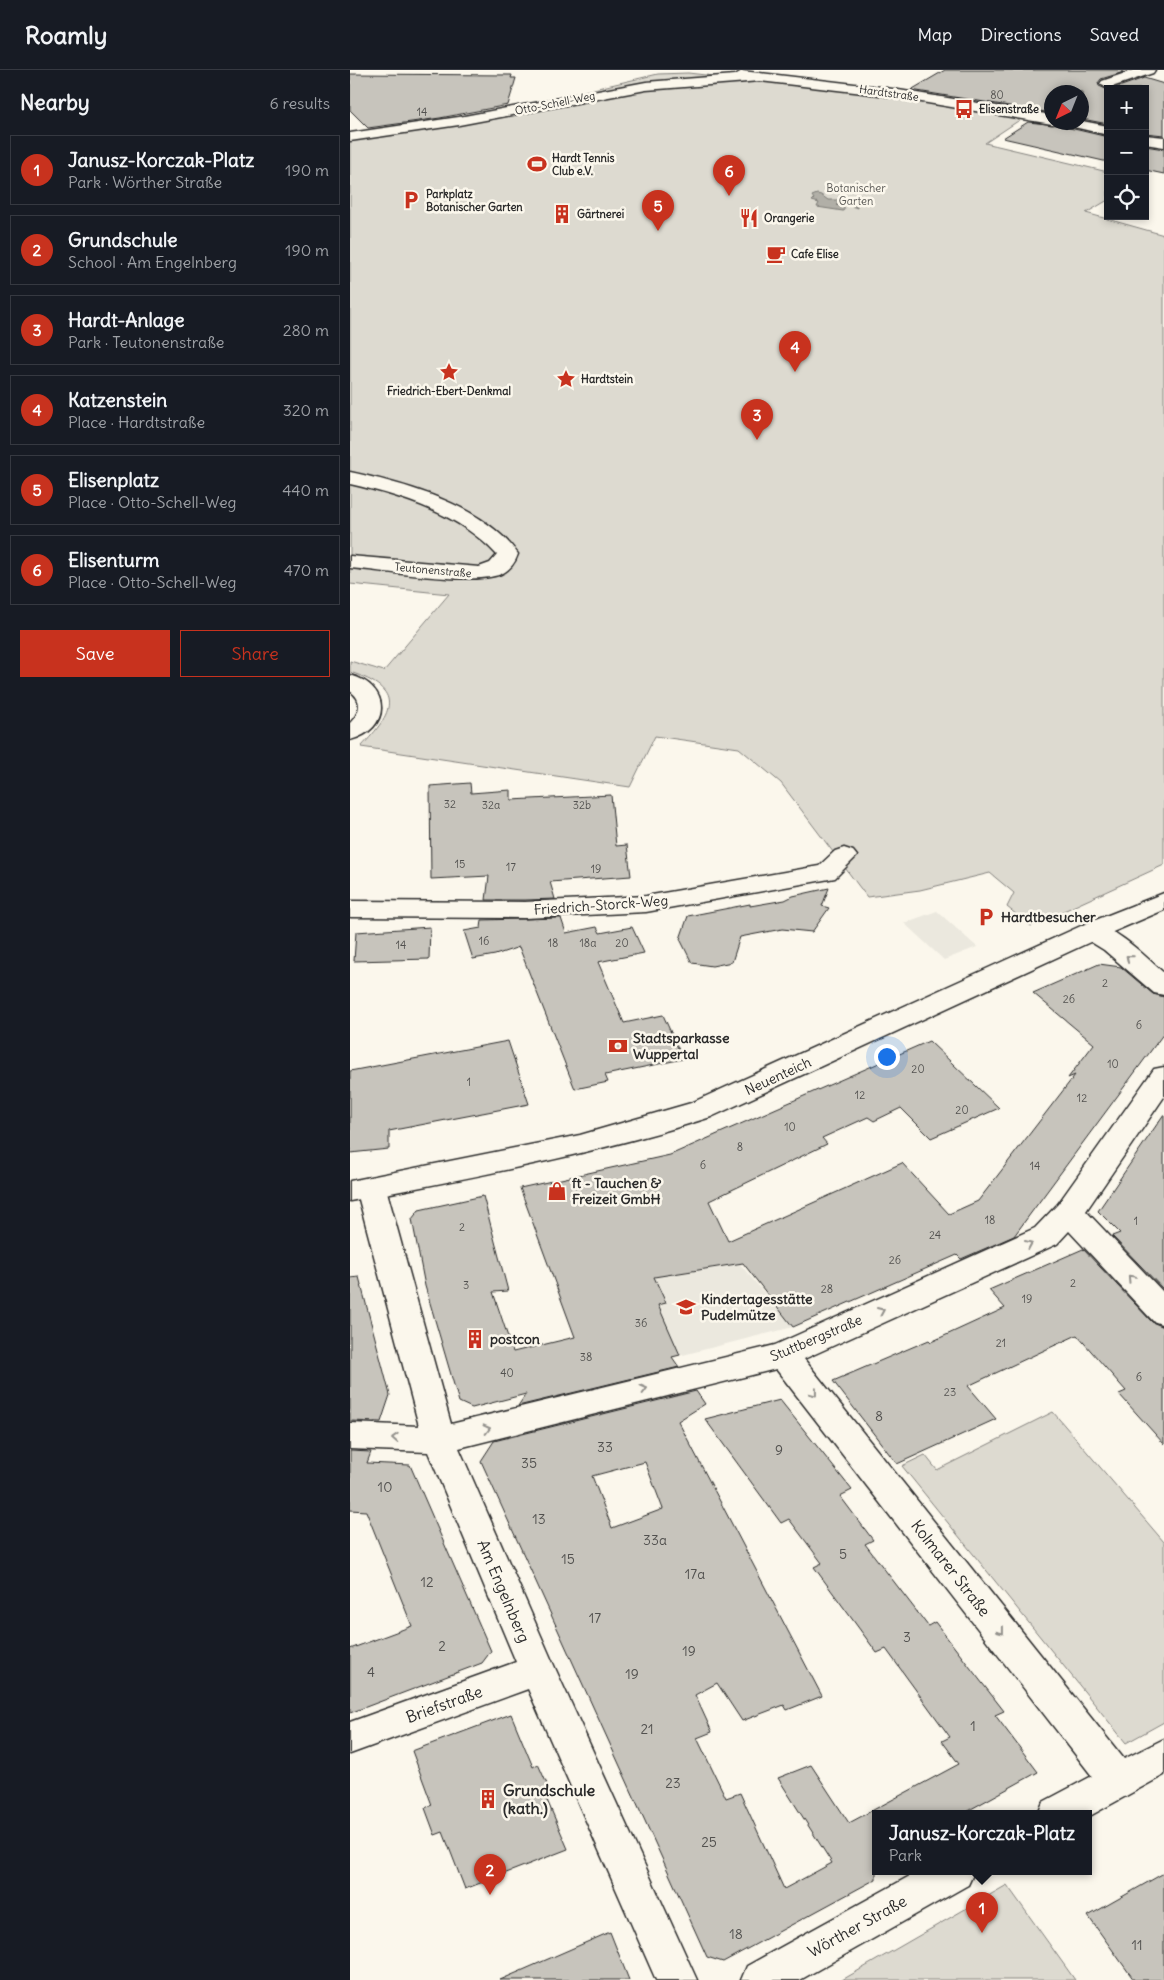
<!DOCTYPE html>
<html lang="en">
<head>
<meta charset="utf-8">
<style>
	:root { --surface:#171b24; --page:#242831; --text:#f1f3f6; --muted:#9ea1a6; --line:#363941; --accent:#c8321e }
	body { margin:0; font-family:Delius,sans-serif; background:var(--page); color:var(--text) }
	.controls { position:absolute; right:15px; top:15px; display:grid; overflow:hidden; border-radius:0px; box-shadow:0 2px 8px #0003 }
	.controls button { width:45px; height:45px; display:grid; place-items:center; padding:0; border:0; border-bottom:1px solid var(--line); background:var(--surface); color:var(--text); font:25px sans-serif }
	.compass { position:absolute; left:694px; top:15px; width:45px; height:45px; border-radius:50%; background:var(--surface); box-shadow:0 2px 8px #0003; rotate:223deg }
	.you { position:absolute; left:536px; top:986px; width:18px; height:18px; margin:-12px; border:4px solid #fff; border-radius:50%; background:#1a73e8; box-shadow:0 0 0 8px #1a73e833 }
	.badge { display:grid; place-items:center; width:32px; height:32px; border-radius:50%; background:var(--accent); color:#fff; font-size:16px; font-weight:700 }
	.pin { position:absolute; translate:-50% -41px; filter:drop-shadow(0 1px 2px #0008) }
	.pin::after { content:''; position:absolute; top:26px; width:18px; height:15px; background:inherit; clip-path:polygon(0 0,100% 0,50% 100%) }
	.popup { position:absolute; left:522px; top:1740px; width:220px; height:65px; box-sizing:border-box; display:grid; place-content:center; border-radius:0px; background:var(--surface); filter:drop-shadow(0 1px 4px #0005); font-size:16px; white-space:nowrap; color:var(--muted) }
	.popup b { font-size:19px; color:var(--text) }
	.popup::after { content:''; position:absolute; left:50%; top:100%; margin-left:-10px; border:10px solid transparent; border-top-color:var(--surface) }
	.list { margin:0; padding:0; list-style:none }
	h2 { display:flex; justify-content:space-between; align-items:center; height:65px; margin:0; padding:0 20px; font-size:21px }
	h2 small { font-size:16px; font-weight:400; color:var(--muted) }
	.list li { display:grid; grid-template-columns:32px 1fr auto; gap:15px; align-items:center; box-sizing:border-box; height:70px; margin:0 10px 10px; padding:0 10px; border:1px solid var(--line); border-radius:0px }
	.list b { display:block; font-size:19px; white-space:nowrap }
	.list p { margin:0; font-size:16px; white-space:nowrap; color:var(--muted) }
	.list em { font-size:16px; font-style:normal; color:var(--muted) }
	.actions { display:flex; gap:10px; padding:15px 20px }
	.actions a { flex:1; padding:11px 0; border:1px solid var(--accent); border-radius:0px; text-align:center; font-size:18px; color:var(--accent) }
	.actions .main { background:var(--accent); color:#fff }
	.icon { flex:none; width:28px; height:28px; fill:none; stroke:currentColor; stroke-width:2; stroke-linecap:round; stroke-linejoin:round }
	.map { position:relative; flex:none; width:814px; height:1910px; overflow:hidden }
	header { display:flex; align-items:center; gap:30px; box-sizing:border-box; height:70px; padding:0 25px; background:var(--surface); border-bottom:1px solid var(--line) }
	header strong { font-size:24px }
	nav { display:flex; gap:28px; margin-inline-start:auto; font-size:18px }
	main { display:flex }
	aside { flex:1; background:var(--surface) }
	.map>svg:first-child { display:block }
	.built { fill:#ebe8de }
	.green { fill:#dddad0; stroke:#84827e }
	.water { fill:#b1afa7; stroke:#7b7a75 }
	.building { fill:#c7c4bc; stroke:#2b2b2b; fill-rule:evenodd }
	.lines { fill:none; stroke-linecap:round; stroke-linejoin:round }
	.street-casing { stroke:#2b2b2b; stroke-width:3 }
	.secondary-casing { stroke:#2b2b2b; stroke-width:3 }
	.street { fill:#fbf7ec; fill-rule:evenodd }
	.secondary { fill:#fbf7ec; fill-rule:evenodd }
	.oneway { stroke:#93918c }
	.labels { text-anchor:middle; stroke-width:5; stroke-linejoin:round; paint-order:stroke }
	.far-street-label { font-size:11px; fill:#2b2b2b; stroke:#fbf7ec }
	.number-label { font-size:11px; fill:#52514f }
	.far-poi-label { font-size:11px; font-weight:bold; fill:#2b2b2b; stroke:#fbf7ec; text-anchor:start }
	.far-park-label { font-size:11px; fill:#585754; stroke:#fbf7ec }
	.street-label { font-size:14px; fill:#2b2b2b; stroke:#fbf7ec }
	.poi-label { font-size:14px; font-weight:bold; fill:#2b2b2b; stroke:#fbf7ec; text-anchor:start }
	.near-number-label { font-size:14px; fill:#52514f }
	.near-street-label { font-size:16px; fill:#2b2b2b; stroke:#fbf7ec }
	.near-poi-label { font-size:16px; font-weight:bold; fill:#2b2b2b; stroke:#fbf7ec; text-anchor:start }
</style>
</head>
<body>
<header>
<strong>Roamly</strong>
<nav><a>Map</a><a>Directions</a><a>Saved</a></nav>
</header>
<main>
<aside>
<h2>Nearby<small>6 results</small></h2>
<ul class="list">
<li><span class="badge">1</span><div><b>Janusz-Korczak-Platz</b><p>Park · Wörther Straße</p></div><em>190 m</em></li>
<li><span class="badge">2</span><div><b>Grundschule</b><p>School · Am Engelnberg</p></div><em>190 m</em></li>
<li><span class="badge">3</span><div><b>Hardt-Anlage</b><p>Park · Teutonenstraße</p></div><em>280 m</em></li>
<li><span class="badge">4</span><div><b>Katzenstein</b><p>Place · Hardtstraße</p></div><em>320 m</em></li>
<li><span class="badge">5</span><div><b>Elisenplatz</b><p>Place · Otto-Schell-Weg</p></div><em>440 m</em></li>
<li><span class="badge">6</span><div><b>Elisenturm</b><p>Place · Otto-Schell-Weg</p></div><em>470 m</em></li>
</ul>
<div class="actions"><a class="main">Save</a><a>Share</a></div>
</aside>
<div class="map">
<svg width="814" height="1910" viewBox="0 0 814 1910">
	<rect width="100%" height="100%" fill="#fbf7ec"/>
	<filter id="ink" filterUnits="userSpaceOnUse"><feTurbulence type="fractalNoise" baseFrequency=".02" numOctaves="2"/><feDisplacementMap in="SourceGraphic" scale="10" xChannelSelector="R" yChannelSelector="G"/><feConvolveMatrix kernelMatrix="1 2 1 2 8 2 1 2 1" color-interpolation-filters="sRGB"/></filter>
	<g filter="url(#ink)">
		<!-- built -->
		<g class="built">
			<path d="M 587,841 L 627,877 L 594,890 L 554,853 Z"/>
			<path d="M 390,1194 L 443,1257 L 270,1301 L 236,1214 L 304,1207 Z"/>
		</g>
		<!-- green -->
		<g class="green">
			<path d="M 338,3 L 522,24 L 671,49 L 635,73 L 758,102 L 758,130 L 736,143 L 814,165 L 814,795 L 681,856 L 657,837 L 664,823 L 640,803 L 570,820 L 517,827 L 431,713 L 389,678 L 305,666 L 280,717 L 11,677 C 44,642 55,620 0,602 L 0,591 L 34,601 L 99,524 L 0,514 L 0,65 L 203,37 L 205,28 L 308,4 Z"/>
			<path d="M 703,1342 L 814,1472 L 814,1652 L 776,1673 L 552,1396 L 575,1385 L 587,1400 Z"/>
			<path d="M 657,1815 L 725,1910 L 492,1910 Z"/>
		</g>
		<!-- water -->
		<path class="water" d="M 467,124 L 471,125 L 478,130 L 491,130 L 507,136 L 507,138 L 493,133 L 486,135 L 495,138 L 493,141 L 467,137 L 469,133 L 462,131 L 464,129 L 462,126 Z"/>
		<!-- building -->
		<g class="building">
			<path d="M 595,0 L 769,0 L 774,2 L 751,9 L 748,13 L 749,16 L 758,20 L 758,54 L 732,49 L 732,22 L 702,22 L 702,43 L 561,20 Z"/>
			<path d="M 0,4 L 162,5 L 161,8 L 166,8 L 158,35 L 90,48 L 18,58 L 0,40 Z"/>
			<path d="M 794,8 L 814,14 L 814,65 L 795,63 L 795,19 L 763,19 Z"/>
			<path d="M 678,52 L 707,55 L 758,67 L 758,92 L 653,68 Z"/>
			<path d="M 795,76 L 814,79 L 814,104 L 795,100 Z"/>
			<path d="M 120,713 L 121,723 L 161,720 L 161,730 L 261,725 L 266,776 L 277,775 L 281,806 L 200,812 L 205,829 L 175,830 L 136,830 L 139,806 L 81,809 L 80,716 Z"/>
			<path d="M 479,818 L 472,836 L 479,838 L 462,862 L 432,859 L 390,867 L 382,892 L 362,896 L 342,893 L 330,869 L 338,846 L 400,834 L 400,836 L 435,830 L 443,826 Z"/>
			<path d="M 211,848 L 216,863 L 247,857 L 250,863 L 282,857 L 294,883 L 248,892 L 274,953 L 313,945 L 333,989 L 255,1005 L 258,1012 L 225,1019 L 169,877 L 145,885 L 123,889 L 114,861 L 131,858 L 132,850 Z"/>
			<path d="M 80,857 L 79,889 L 4,891 L 6,862 Z"/>
			<path d="M 749,894 L 771,897 L 803,924 L 814,927 L 814,963 L 664,1166 L 611,1189 L 607,1185 L 443,1257 L 393,1193 L 304,1207 L 316,1233 L 308,1235 L 330,1285 L 322,1287 L 329,1297 L 168,1336 L 176,1324 L 122,1338 L 109,1332 L 75,1216 L 62,1149 L 69,1140 L 133,1126 L 158,1221 L 143,1222 L 163,1282 L 225,1267 L 170,1118 L 320,1085 L 579,971 L 649,1038 L 581,1068 L 551,1038 L 524,1051 L 518,1047 L 472,1068 L 477,1074 L 359,1131 L 378,1171 L 552,1093 L 599,1144 L 628,1131 L 725,1005 L 718,1008 L 744,974 L 683,923 Z"/>
			<path d="M 158,971 L 179,1034 L 39,1061 L 39,1079 L 0,1083 L 0,1001 Z"/>
			<path d="M 814,1044 L 814,1220 L 762,1166 L 770,1163 L 748,1141 Z"/>
			<path d="M 733,1179 L 802,1252 L 814,1257 L 814,1374 L 769,1324 L 776,1321 L 727,1265 L 618,1316 L 646,1349 L 547,1394 L 483,1311 L 579,1270 L 581,1272 L 655,1238 L 639,1220 Z"/>
			<path d="M 9,1207 L 40,1325 L 31,1352 L 0,1351 L 0,1208 Z"/>
			<path d="M 346,1321 L 355,1334 L 328,1351 L 472,1626 L 437,1640 L 434,1635 L 392,1651 L 367,1613 L 345,1625 L 362,1662 L 347,1668 L 376,1728 L 390,1723 L 434,1819 L 482,1793 L 428,1708 L 461,1695 L 499,1753 L 609,1694 L 592,1671 L 600,1667 L 536,1579 L 527,1583 L 464,1497 L 472,1493 L 439,1449 L 431,1453 L 355,1349 L 430,1330 L 502,1420 L 490,1426 L 523,1470 L 515,1474 L 578,1556 L 585,1552 L 615,1591 L 654,1641 L 645,1645 L 688,1702 L 612,1744 L 526,1744 L 526,1809 L 373,1892 L 357,1887 L 131,1391 L 144,1371 ZM 295,1392 L 313,1439 L 262,1458 L 242,1406 Z"/>
			<path d="M 0,1381 L 21,1382 L 17,1393 L 60,1395 L 141,1581 L 132,1593 L 0,1643 L 0,1579 L 62,1556 L 16,1441 L 0,1440 Z"/>
			<path d="M 161,1644 L 183,1697 L 188,1694 L 200,1721 L 194,1723 L 218,1779 L 115,1819 L 93,1762 L 85,1765 L 75,1738 L 82,1735 L 62,1681 Z"/>
			<path d="M 814,1803 L 814,1910 L 784,1910 L 738,1846 Z"/>
			<path d="M 260,1862 L 279,1910 L 150,1910 Z"/>
		</g>
		<g class="lines">
			<!-- street casing -->
			<g class="street-casing">
				<g id="street">
					<path d="M 784,0 L 805,0 L 803,3 L 762,17 L 757,18 L 750,14 L 752,11 Z"/>
					<path d="M 392,1 L 530,17 L 702,45 L 702,52 L 732,51 L 758,56 L 758,65 L 707,53 L 702,54 L 530,25 L 410,11 L 296,20 L 109,55 L 0,71 L 0,63 L 109,47 L 296,12 L 385,5 Z"/>
					<path d="M 795,65 L 814,67 L 814,77 L 795,74 Z"/>
					<path d="M 0,402 C 55,414 134,435 168,484 C 165,493 160,500 151,504 C 122,516 35,501 0,498 L 0,486 L 129,497 L 140,493 L 147,485 C 110,444 52,426 0,414 Z"/>
					<path d="M 0,605 C 42,616 41,660 0,670 L 0,653 C 11,642 13,630 0,621 Z"/>
					<path d="M 494,778 L 503,781 L 507,786 L 485,808 L 296,842 L 175,848 L 0,847 L 0,831 L 175,832 L 296,826 L 469,796 L 485,781 Z"/>
					<path d="M 742,853 C 770,860 793,885 814,903 L 814,925 L 804,923 L 754,880 L 733,867 L 729,861 L 733,855 Z"/>
					<path d="M 814,997 L 814,1027 L 736,1141 L 814,1223 L 814,1255 L 803,1251 L 719,1161 L 707,1174 L 454,1289 L 774,1689 L 814,1669 L 814,1705 L 738,1747 L 738,1744 L 688,1744 L 693,1732 L 742,1706 L 426,1299 L 109,1378 L 206,1600 L 347,1910 L 306,1910 L 178,1619 L 0,1684 L 0,1652 L 166,1592 L 78,1382 L 0,1379 L 0,1353 L 69,1356 L 6,1118 L 10,1111 L 21,1108 L 32,1111 L 36,1118 L 101,1354 L 425,1275 L 685,1158 L 708,1134 L 804,999 Z"/>
					<path d="M 567,1802 L 624,1802 L 618,1815 L 450,1910 L 391,1910 L 397,1896 Z"/>
				</g>
			</g>
			<!-- secondary casing -->
			<g class="secondary-casing">
				<path id="secondary" d="M 814,823 L 814,840 L 751,867 L 361,1047 C 243,1085 122,1107 0,1131 L 0,1111 L 230,1065 L 341,1033 L 733,855 Z"/>
			</g>
			<!-- street -->
			<use href="#street" class="street"/>
			<!-- secondary -->
			<use href="#secondary" class="secondary"/>
		</g>
		<!-- one-way arrows -->
		<defs><path id="oneway-chevron" d="M-2-3.5L2.5 0L-2 3.5" fill="none" stroke-width="1.6" stroke-linecap="round" stroke-linejoin="round" transform="scale(1.25)"/></defs>
		<g class="oneway">
			<use href="#oneway-chevron" transform="translate(779 888) rotate(-140)"/>
			<use href="#oneway-chevron" transform="translate(679 1174) rotate(-24)"/>
			<use href="#oneway-chevron" transform="translate(781 1208) rotate(-133)"/>
			<use href="#oneway-chevron" transform="translate(531 1241) rotate(-24)"/>
			<use href="#oneway-chevron" transform="translate(294 1319) rotate(-14)"/>
			<use href="#oneway-chevron" transform="translate(464 1323) rotate(52)"/>
			<use href="#oneway-chevron" transform="translate(137 1359) rotate(-14)"/>
			<use href="#oneway-chevron" transform="translate(45 1368) rotate(-177)"/>
			<use href="#oneway-chevron" transform="translate(651 1561) rotate(52)"/>
		</g>
	</g>
	<!-- icons -->
	<defs>
		<g id="bus-bare" transform="scale(1.5)"><path d="M-5-6H5V4H4V6H2V4H-2V6H-4V4H-5ZM-3.5-4V0h7V-4ZM-3.5 1.2v1.5H-2V1.2ZM2 1.2v1.5H3.5V1.2Z" fill="#c8321e" stroke="#fbf7ec" stroke-width="2.5" paint-order="stroke"/></g>
		<g id="stadium-bare" transform="scale(1.5)"><path d="M0-5a6.5 5 0 1 0 0 10a6.5 5 0 1 0 0-10ZM-3.5-1.8h7v3.6h-7Z" fill="#c8321e" stroke="#fbf7ec" stroke-width="2.5" paint-order="stroke"/></g>
		<g id="parking-bare" transform="scale(1.5)"><path d="M-3.5-5.5H1a3.5 3.5 0 0 1 0 7H-1V5.5H-3.5ZM-1-3.4V-.6H.8a1.4 1.4 0 0 0 0-2.8Z" fill="#c8321e" stroke="#fbf7ec" stroke-width="2.5" paint-order="stroke"/></g>
		<g id="building-bare" transform="scale(1.5)"><path d="M-4-6H4V6H1V3H-1V6H-4ZM-2.5-4.3h1.7v1.8h-1.7ZM.8-4.3h1.7v1.8H.8ZM-2.5-1h1.7V.8h-1.7ZM.8-1h1.7V.8H.8Z" fill="#c8321e" stroke="#fbf7ec" stroke-width="2.5" paint-order="stroke"/></g>
		<g id="restaurant-bare" transform="scale(1.5)"><path d="M-5-6h1v4h1v-4h1v4h1v-4h1v5L-1.5 .5V6h-2V.5L-5-1ZM5-6V6H3V1.5H1.5Q1.5-4 5-6Z" fill="#c8321e" stroke="#fbf7ec" stroke-width="2.5" paint-order="stroke"/></g>
		<g id="cafe-bare" transform="scale(1.5)"><path d="M-5.5-4.5H6V0H3Q3 3.5 0 3.5H-2.5Q-5.5 3.5-5.5 0ZM3-3.2v2h1.7v-2ZM-6 4.5H4V6H-6Z" fill="#c8321e" stroke="#fbf7ec" stroke-width="2.5" paint-order="stroke"/></g>
		<g id="sight-bare" transform="scale(1.5)"><path d="M0-6L1.8-2.2L6-1.7L2.9 1.2L3.7 5.4L0 3.3L-3.7 5.4L-2.9 1.2L-6-1.7L-1.8-2.2Z" fill="#c8321e" stroke="#fbf7ec" stroke-width="2.5" paint-order="stroke"/></g>
		<g id="bank-bare" transform="scale(1.5)"><path d="M-6-4H6V4H-6ZM0-2.3a2.3 2.3 0 1 0 0 4.6a2.3 2.3 0 1 0 0-4.6Z" fill="#c8321e" stroke="#fbf7ec" stroke-width="2.5" paint-order="stroke"/></g>
		<g id="shop-bare" transform="scale(1.5)"><path d="M-5-2.5h2.3a2.7 3.5 0 0 1 5.4 0H5L5.5 6h-11ZM-1.5-2.5h3a1.5 2.3 0 0 0-3 0Z" fill="#c8321e" stroke="#fbf7ec" stroke-width="2.5" paint-order="stroke"/></g>
		<g id="school-bare" transform="scale(1.5)"><path d="M0-5L7-2L0 1L-7-2ZM-4 1L0 2.5L4 1V4Q0 6-4 4Z" fill="#c8321e" stroke="#fbf7ec" stroke-width="2.5" paint-order="stroke"/></g>
	</defs>
	<g fill-rule="evenodd">
		<use href="#bus-bare" x="614" y="39"/>
		<use href="#stadium-bare" x="187" y="94"/>
		<use href="#parking-bare" x="61" y="130"/>
		<use href="#building-bare" x="212" y="144"/>
		<use href="#restaurant-bare" x="399" y="148"/>
		<use href="#cafe-bare" x="426" y="184"/>
		<use href="#sight-bare" x="99" y="302"/>
		<use href="#sight-bare" x="216" y="309"/>
		<use href="#parking-bare" x="636" y="847"/>
		<use href="#bank-bare" x="268" y="976"/>
		<use href="#shop-bare" x="207" y="1121"/>
		<use href="#school-bare" x="336" y="1237"/>
		<use href="#building-bare" x="125" y="1269"/>
		<use href="#building-bare" x="138" y="1729"/>
	</g>
	<g class="labels">
		<!-- far-street labels -->
		<g class="far-street-label">
			<text transform="translate(539 23) rotate(8)" y="4">Hardtstraße</text>
			<text transform="translate(205 33) rotate(-11)" y="4">Otto-Schell-Weg</text>
			<text transform="translate(83 500) rotate(5)" y="4">Teutonenstraße</text>
		</g>
		<!-- number labels -->
		<g class="number-label">
			<text x="647" y="29">80</text>
			<text x="72" y="46">14</text>
			<text x="100" y="738">32</text>
			<text x="141" y="739">32a</text>
			<text x="232" y="739">32b</text>
			<text x="110" y="798">15</text>
			<text x="161" y="801">17</text>
			<text x="246" y="803">19</text>
			<text x="134" y="875">16</text>
			<text x="203" y="877">18</text>
			<text x="238" y="877">18a</text>
			<text x="272" y="877">20</text>
			<text x="51" y="879">14</text>
			<text x="755" y="917">2</text>
			<text x="719" y="933">26</text>
			<text x="789" y="959">6</text>
			<text x="763" y="998">10</text>
			<text x="568" y="1003">20</text>
			<text x="119" y="1016">1</text>
			<text x="510" y="1029">12</text>
			<text x="732" y="1032">12</text>
			<text x="612" y="1044">20</text>
			<text x="440" y="1061">10</text>
			<text x="390" y="1081">8</text>
			<text x="353" y="1099">6</text>
			<text x="685" y="1100">14</text>
			<text x="640" y="1154">18</text>
			<text x="786" y="1155">1</text>
			<text x="112" y="1161">2</text>
			<text x="585" y="1169">24</text>
			<text x="545" y="1194">26</text>
			<text x="723" y="1217">2</text>
			<text x="116" y="1219">3</text>
			<text x="477" y="1223">28</text>
			<text x="677" y="1233">19</text>
			<text x="291" y="1257">36</text>
			<text x="651" y="1277">21</text>
			<text x="236" y="1291">38</text>
			<text x="157" y="1307">40</text>
			<text x="789" y="1311">6</text>
			<text x="600" y="1326">23</text>
		</g>
		<!-- far-poi labels -->
		<g class="far-poi-label">
			<text x="629" y="43">Elisenstraße</text>
			<text x="202" y="92">Hardt Tennis<tspan x="202" dy="13">Club e.V.</tspan></text>
			<text x="76" y="128">Parkplatz<tspan x="76" dy="13">Botanischer Garten</tspan></text>
			<text x="227" y="148">Gärtnerei</text>
			<text x="414" y="152">Orangerie</text>
			<text x="441" y="188">Cafe Elise</text>
			<text x="231" y="313">Hardtstein</text>
			<text x="99" y="325" text-anchor="middle">Friedrich-Ebert-Denkmal</text>
		</g>
		<!-- far-park labels -->
		<g class="far-park-label">
			<text x="506" y="122">Botanischer<tspan x="506" dy="13">Garten</tspan></text>
		</g>
		<!-- street labels -->
		<g class="street-label">
			<text transform="translate(251 835) rotate(-4)" y="5">Friedrich-Storck-Weg</text>
			<text transform="translate(428 1006) rotate(-25)" y="5">Neuenteich</text>
			<text transform="translate(466 1268) rotate(-23)" y="5">Stuttbergstraße</text>
		</g>
		<!-- poi labels -->
		<g class="poi-label">
			<text x="651" y="852">Hardtbesucher</text>
			<text x="283" y="973">Stadtsparkasse<tspan x="283" dy="16">Wuppertal</tspan></text>
			<text x="222" y="1118">ft - Tauchen &amp;<tspan x="222" dy="16">Freizeit GmbH</tspan></text>
			<text x="351" y="1234">Kindertagesstätte<tspan x="351" dy="16">Pudelmütze</tspan></text>
			<text x="140" y="1274">postcon</text>
		</g>
		<!-- near-number labels -->
		<g class="near-number-label">
			<text x="529" y="1351">8</text>
			<text x="255" y="1382">33</text>
			<text x="429" y="1385">9</text>
			<text x="179" y="1398">35</text>
			<text x="35" y="1422">10</text>
			<text x="189" y="1454">13</text>
			<text x="305" y="1475">33a</text>
			<text x="493" y="1489">5</text>
			<text x="218" y="1494">15</text>
			<text x="345" y="1509">17a</text>
			<text x="77" y="1517">12</text>
			<text x="245" y="1553">17</text>
			<text x="557" y="1572">3</text>
			<text x="92" y="1581">2</text>
			<text x="339" y="1586">19</text>
			<text x="21" y="1607">4</text>
			<text x="282" y="1609">19</text>
			<text x="623" y="1661">1</text>
			<text x="297" y="1664">21</text>
			<text x="323" y="1718">23</text>
			<text x="359" y="1777">25</text>
			<text x="386" y="1869">18</text>
			<text x="787" y="1880">11</text>
		</g>
		<!-- near-street labels -->
		<g class="near-street-label">
			<text transform="translate(601 1498) rotate(52)" y="6">Kolmarer Straße</text>
			<text transform="translate(154 1521) rotate(67)" y="6">Am Engelnberg</text>
			<text transform="translate(94 1634) rotate(-20)" y="6">Briefstraße</text>
			<text transform="translate(507 1856) rotate(-29)" y="6">Wörther Straße</text>
		</g>
		<!-- near-poi labels -->
		<g class="near-poi-label">
			<text x="153" y="1726">Grundschule<tspan x="153" dy="18">(kath.)</tspan></text>
		</g>
	</g>
</svg>
<div class="controls">
<button>+</button>
<button>−</button>
<button><svg class="icon" aria-label="locate" viewBox="0 0 24 24"><circle cx="12" cy="12" r="6"/><path d="M12 2v4M12 18v4M2 12h4M18 12h4"/></svg></button>
</div>
<svg class="compass" viewBox="-18 -18 36 36"><path d="M0-13l5 13h-10z" fill="#e53935"/><path d="M0 13l5-13h-10z" fill="#9ea1a6"/></svg>
<div class="you"></div>
<div class="pin badge" style="left:632px;top:1863px">1</div>
<div class="popup"><b>Janusz-Korczak-Platz</b>Park</div>
<div class="pin badge" style="left:140px;top:1825px">2</div>
<div class="pin badge" style="left:407px;top:370px">3</div>
<div class="pin badge" style="left:445px;top:302px">4</div>
<div class="pin badge" style="left:308px;top:161px">5</div>
<div class="pin badge" style="left:379px;top:126px">6</div>
</div>
</main>
</body>
</html>
